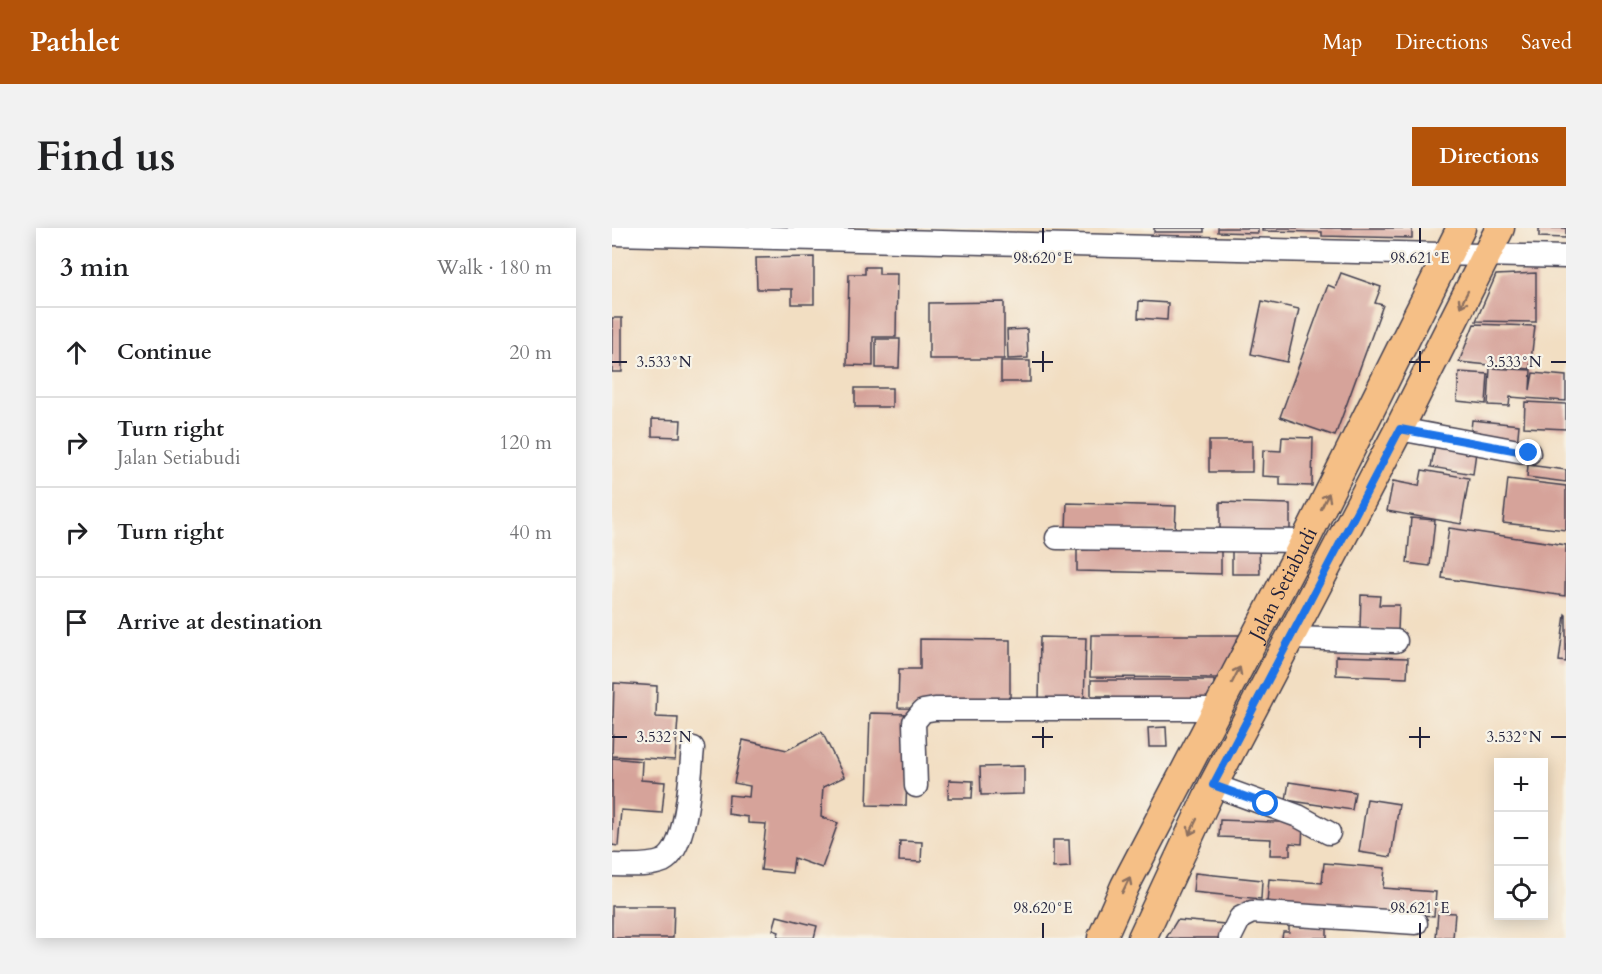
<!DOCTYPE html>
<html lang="en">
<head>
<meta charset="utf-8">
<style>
	:root { --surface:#fff; --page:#f2f2f2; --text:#202124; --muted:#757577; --line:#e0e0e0; --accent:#b45309 }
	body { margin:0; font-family:Cardo,serif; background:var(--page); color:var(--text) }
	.controls { position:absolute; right:18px; bottom:18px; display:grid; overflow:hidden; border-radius:0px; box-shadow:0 3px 15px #0003 }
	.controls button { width:54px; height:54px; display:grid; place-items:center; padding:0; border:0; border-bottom:2px solid var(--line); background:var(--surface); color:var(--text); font:30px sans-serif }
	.stop { position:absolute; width:18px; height:18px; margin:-14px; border:4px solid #1a73e8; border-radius:50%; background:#fff }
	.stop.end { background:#1a73e8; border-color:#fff; box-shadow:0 2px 6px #0008 }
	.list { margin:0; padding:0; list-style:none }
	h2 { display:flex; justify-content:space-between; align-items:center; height:78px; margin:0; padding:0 24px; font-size:26px }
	h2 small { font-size:20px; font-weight:400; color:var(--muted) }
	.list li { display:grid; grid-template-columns:39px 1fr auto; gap:18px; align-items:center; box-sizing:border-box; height:90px; padding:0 24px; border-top:2px solid var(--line) }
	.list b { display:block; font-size:22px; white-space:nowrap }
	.list p { margin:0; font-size:20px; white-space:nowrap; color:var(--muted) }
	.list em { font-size:20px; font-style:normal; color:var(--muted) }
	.icon { flex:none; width:33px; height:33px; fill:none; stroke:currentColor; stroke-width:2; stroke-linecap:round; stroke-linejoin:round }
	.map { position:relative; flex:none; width:954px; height:710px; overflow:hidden; border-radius:0px }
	header { display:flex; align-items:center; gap:36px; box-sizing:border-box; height:84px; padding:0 30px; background:var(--accent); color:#fff }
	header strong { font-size:28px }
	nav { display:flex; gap:33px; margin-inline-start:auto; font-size:21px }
	.intro { display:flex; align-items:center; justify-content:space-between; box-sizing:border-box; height:144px; padding:0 36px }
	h1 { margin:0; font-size:42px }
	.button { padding:15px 27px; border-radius:0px; background:var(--accent); color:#fff; font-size:21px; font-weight:700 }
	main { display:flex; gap:36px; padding:0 36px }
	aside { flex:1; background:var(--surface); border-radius:0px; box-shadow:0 3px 15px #0003 }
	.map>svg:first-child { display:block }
	.building { fill:#d6a39a }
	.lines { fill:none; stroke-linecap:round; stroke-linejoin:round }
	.minor-casing { stroke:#413e4f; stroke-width:25 }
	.major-casing { stroke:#413e4f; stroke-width:31 }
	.minor { stroke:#fff; stroke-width:22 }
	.major { stroke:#f5bf86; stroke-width:28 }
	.oneway { stroke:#8c7060 }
	.route { stroke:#1a73e8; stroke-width:8 }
	.ticks { fill:none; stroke:#22223b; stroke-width:2 }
	.labels { text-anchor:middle; stroke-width:4.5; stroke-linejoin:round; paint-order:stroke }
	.street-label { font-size:20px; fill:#22223b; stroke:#f7f3e8 }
	.ticks-label { font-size:15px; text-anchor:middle; fill:#22223b; stroke:#f7f3e8; stroke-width:4.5; stroke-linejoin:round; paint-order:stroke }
</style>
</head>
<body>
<header>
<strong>Pathlet</strong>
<nav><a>Map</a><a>Directions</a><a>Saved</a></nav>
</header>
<div class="intro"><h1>Find us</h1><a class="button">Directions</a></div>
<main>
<aside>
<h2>3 min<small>Walk · 180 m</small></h2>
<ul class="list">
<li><svg class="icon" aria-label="ahead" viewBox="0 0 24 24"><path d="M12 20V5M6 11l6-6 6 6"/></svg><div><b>Continue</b></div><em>20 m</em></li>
<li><svg class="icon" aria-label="right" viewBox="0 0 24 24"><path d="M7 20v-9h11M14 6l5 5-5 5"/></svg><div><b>Turn right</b><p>Jalan Setiabudi</p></div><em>120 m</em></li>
<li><svg class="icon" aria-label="right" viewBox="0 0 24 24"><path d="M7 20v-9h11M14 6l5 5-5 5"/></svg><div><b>Turn right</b></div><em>40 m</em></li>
<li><svg class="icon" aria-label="arrive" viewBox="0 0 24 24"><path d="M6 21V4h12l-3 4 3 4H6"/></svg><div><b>Arrive at destination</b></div></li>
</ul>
</aside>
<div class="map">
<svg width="954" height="710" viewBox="0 0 954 710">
	<rect width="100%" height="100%" fill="#f7f3e8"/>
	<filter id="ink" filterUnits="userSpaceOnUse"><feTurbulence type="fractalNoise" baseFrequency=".0167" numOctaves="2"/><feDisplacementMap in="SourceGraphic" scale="12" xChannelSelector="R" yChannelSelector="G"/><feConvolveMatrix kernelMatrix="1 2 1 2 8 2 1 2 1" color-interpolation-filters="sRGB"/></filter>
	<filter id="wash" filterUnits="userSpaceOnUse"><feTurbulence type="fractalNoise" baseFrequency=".008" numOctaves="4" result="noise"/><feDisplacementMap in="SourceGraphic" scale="24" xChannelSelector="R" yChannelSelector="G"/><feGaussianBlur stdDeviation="1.35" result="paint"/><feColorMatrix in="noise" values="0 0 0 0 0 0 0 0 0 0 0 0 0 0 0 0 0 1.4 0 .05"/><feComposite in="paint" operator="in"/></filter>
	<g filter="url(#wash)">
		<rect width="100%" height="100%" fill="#f2dec2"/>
		<g id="blocks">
			<!-- building -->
			<g class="building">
				<rect x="542" y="0" width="50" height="4"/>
				<path d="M 606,0 L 646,0 L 646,5 L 606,4 Z"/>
				<path d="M 650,0 L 800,0 L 800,10 L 710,8 L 710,4 L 650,3 Z"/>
				<path d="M 927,0 L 954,0 L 954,10 L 927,9 Z"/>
				<path d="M 202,29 L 202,76 L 180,76 L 180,61 L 145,61 L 144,30 Z"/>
				<path d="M 253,39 L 267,39 L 267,46 L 285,46 L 284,109 L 261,109 L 261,138 L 235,137 L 237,46 L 253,46 Z"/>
				<path d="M 729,45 L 769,59 L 763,75 L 771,77 L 723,208 L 668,189 L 716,57 L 723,60 Z"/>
				<path d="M 924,45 L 924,94 L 864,93 L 884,47 Z"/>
				<path d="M 527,73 L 556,75 L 555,92 L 526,90 Z"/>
				<path d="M 650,73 L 687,81 L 675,134 L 639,126 Z"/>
				<path d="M 392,74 L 392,131 L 317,131 L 317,75 Z"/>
				<rect x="0" y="90" width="10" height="54"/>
				<path d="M 862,96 L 923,98 L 918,141 L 847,134 Z"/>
				<path d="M 415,101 L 416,130 L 396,131 L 395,102 Z"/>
				<path d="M 264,111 L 288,111 L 287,140 L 264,140 Z"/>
				<rect x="389" y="133" width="29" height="21"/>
				<path d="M 878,140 L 919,142 L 918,162 L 921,145 L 954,148 L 954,173 L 898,169 L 897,178 L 876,177 Z"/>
				<path d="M 847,144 L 876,146 L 874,176 L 845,173 Z"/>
				<rect x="243" y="160" width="37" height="19"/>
				<path d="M 913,174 L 954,176 L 954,201 L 912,199 Z"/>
				<path d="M 40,191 L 69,192 L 68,209 L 40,208 Z"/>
				<path d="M 860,192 L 907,197 L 905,218 L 858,213 Z"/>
				<path d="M 670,209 L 701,210 L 700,258 L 668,257 L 668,249 L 650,248 L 651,222 L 669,223 Z"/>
				<rect x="597" y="213" width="43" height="31"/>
				<path d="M 823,217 L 864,224 L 861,246 L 819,239 Z"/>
				<path d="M 916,237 L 954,242 L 954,254 L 915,249 Z"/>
				<path d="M 810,242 L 857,250 L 849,296 L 775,283 L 781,253 L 807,258 Z"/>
				<path d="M 896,251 L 954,258 L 954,302 L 891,295 Z"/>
				<path d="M 608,274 L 678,276 L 678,308 L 608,306 Z"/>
				<path d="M 455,275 L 564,278 L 563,304 L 454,301 Z"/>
				<path d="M 799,290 L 823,292 L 818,338 L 795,335 Z"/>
				<path d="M 837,300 L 954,317 L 953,368 L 830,350 Z"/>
				<path d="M 476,315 L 609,318 L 609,346 L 465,343 L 465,322 L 476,322 Z"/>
				<path d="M 620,320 L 647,320 L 648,346 L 620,346 Z"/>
				<path d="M 749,367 L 768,368 L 767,377 L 787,377 L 786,403 L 748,401 Z"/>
				<path d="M 953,386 L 954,387 L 954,434 L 947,433 Z"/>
				<path d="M 479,407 L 636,407 L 608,450 L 478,449 Z"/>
				<path d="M 428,409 L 474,410 L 472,476 L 427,475 Z"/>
				<path d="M 308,411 L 398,412 L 398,481 L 286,480 L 287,441 L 308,441 Z"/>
				<path d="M 724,428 L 796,430 L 795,450 L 724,447 Z"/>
				<path d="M 479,452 L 602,452 L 602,478 L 498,478 L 498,468 L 479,468 Z"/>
				<path d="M 2,455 L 45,458 L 44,489 L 66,490 L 63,532 L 0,528 Z"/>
				<path d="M 258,485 L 297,486 L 294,578 L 255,577 Z"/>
				<path d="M 554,499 L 555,519 L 537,519 L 536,500 Z"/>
				<path d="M 210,504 L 232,549 L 211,559 L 209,589 L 226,595 L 210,640 L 182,630 L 180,645 L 149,642 L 154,596 L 136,595 L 136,589 L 116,586 L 117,567 L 137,569 L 138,558 L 122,555 L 131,512 L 175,522 Z"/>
				<path d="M 0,530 L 30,533 L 29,552 L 53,554 L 50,585 L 9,582 L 6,618 L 0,617 Z"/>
				<path d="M 412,538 L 412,566 L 369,567 L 368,539 Z"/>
				<path d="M 337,552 L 361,553 L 360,570 L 336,570 Z"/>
				<path d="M 677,554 L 743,564 L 740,582 L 674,572 Z"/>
				<path d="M 755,571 L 787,576 L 779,629 L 747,624 Z"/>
				<path d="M 608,592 L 691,595 L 690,616 L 678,615 L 678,627 L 658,627 L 659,611 L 607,609 Z"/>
				<path d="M 441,612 L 457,612 L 458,639 L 441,640 Z"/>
				<path d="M 288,613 L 310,614 L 309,634 L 287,633 Z"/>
				<path d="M 712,635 L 773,640 L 771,660 L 824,664 L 822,688 L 655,675 L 657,651 L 710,655 Z"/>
				<path d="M 583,645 L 650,652 L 649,671 L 581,664 Z"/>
				<path d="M 0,678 L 62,678 L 61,710 L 0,710 Z"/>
				<path d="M 826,684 L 843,685 L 841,710 L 824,710 Z"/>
				<path d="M 165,688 L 205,698 L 202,710 L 165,710 L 167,704 L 161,702 Z"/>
				<path d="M 565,692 L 613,696 L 611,710 L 554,710 Z"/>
				<path d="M 677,698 L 715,700 L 715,710 L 670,710 L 671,704 L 677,704 Z"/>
			</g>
		</g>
	</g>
	<g filter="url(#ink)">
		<use href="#blocks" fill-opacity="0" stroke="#413e4f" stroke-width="1.5"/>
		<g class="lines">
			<!-- minor casing -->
			<g class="minor-casing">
				<g id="minor">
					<path d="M 0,6 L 954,29"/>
					<path d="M 787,201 L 917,225"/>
					<path d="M 445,310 L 693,313"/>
					<path d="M 678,410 L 784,413"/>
					<path d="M 601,557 L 686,588 L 717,605"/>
					<path d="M 304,558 L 302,494 L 311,483 L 323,481 L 606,481"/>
					<path d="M 0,637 C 16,637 36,639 51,633 C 76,621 78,546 81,520"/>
					<path d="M 618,710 L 628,690 L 640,684 L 804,695"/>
				</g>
			</g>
			<!-- major casing -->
			<g class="major-casing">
				<g id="major">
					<path id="s1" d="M 490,710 L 513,658 L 693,313 L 849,0"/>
					<path d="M 530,710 L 601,557 L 787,201 L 888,0"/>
				</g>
			</g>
			<!-- minor -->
			<use href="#minor" class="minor"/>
			<!-- major -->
			<use href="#major" class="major"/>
		</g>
		<!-- one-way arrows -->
		<defs><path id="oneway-shaft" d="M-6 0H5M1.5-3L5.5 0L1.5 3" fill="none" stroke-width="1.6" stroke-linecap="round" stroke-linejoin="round" transform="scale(1.5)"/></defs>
		<g class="oneway">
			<use href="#oneway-shaft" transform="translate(852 71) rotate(116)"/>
			<use href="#oneway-shaft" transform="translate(713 273) rotate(-64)"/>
			<use href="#oneway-shaft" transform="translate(624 447) rotate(-63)"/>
			<use href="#oneway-shaft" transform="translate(581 599) rotate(116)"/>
			<use href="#oneway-shaft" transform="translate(514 657) rotate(-64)"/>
		</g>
	</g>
	<g class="lines" filter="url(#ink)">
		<!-- route -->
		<path class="route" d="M 654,576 L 601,557 L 788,201 L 917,225"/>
	</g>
	<!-- ticks -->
	<path class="ticks" d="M 431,0 L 431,15M 808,0 L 808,15M 431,123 L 431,144M 808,123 L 808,144M 0,134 L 15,134M 420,134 L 441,134M 797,134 L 818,134M 939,134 L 954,134M 431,499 L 431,520M 808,499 L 808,520M 0,509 L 15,509M 420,509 L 441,509M 797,509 L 818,509M 939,509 L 954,509M 431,695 L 431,710M 808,695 L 808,710"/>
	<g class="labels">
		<!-- street labels -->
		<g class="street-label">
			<text dy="7" stroke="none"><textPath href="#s1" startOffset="398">Jalan Setiabudi</textPath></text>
		</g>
	</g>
	<g class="ticks-label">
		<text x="431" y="35">98.620°E</text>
		<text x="808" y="35">98.621°E</text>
		<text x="52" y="139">3.533°N</text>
		<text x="902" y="139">3.533°N</text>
		<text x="52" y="514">3.532°N</text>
		<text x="902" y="514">3.532°N</text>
		<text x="431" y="685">98.620°E</text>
		<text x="808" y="685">98.621°E</text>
	</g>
</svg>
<div class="controls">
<button>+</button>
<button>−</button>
<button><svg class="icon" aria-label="locate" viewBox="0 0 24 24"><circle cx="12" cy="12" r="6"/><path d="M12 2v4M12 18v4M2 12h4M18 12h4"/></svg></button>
</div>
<div class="stop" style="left:654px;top:576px"></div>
<div class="stop end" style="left:917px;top:225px"></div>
</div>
</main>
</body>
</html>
